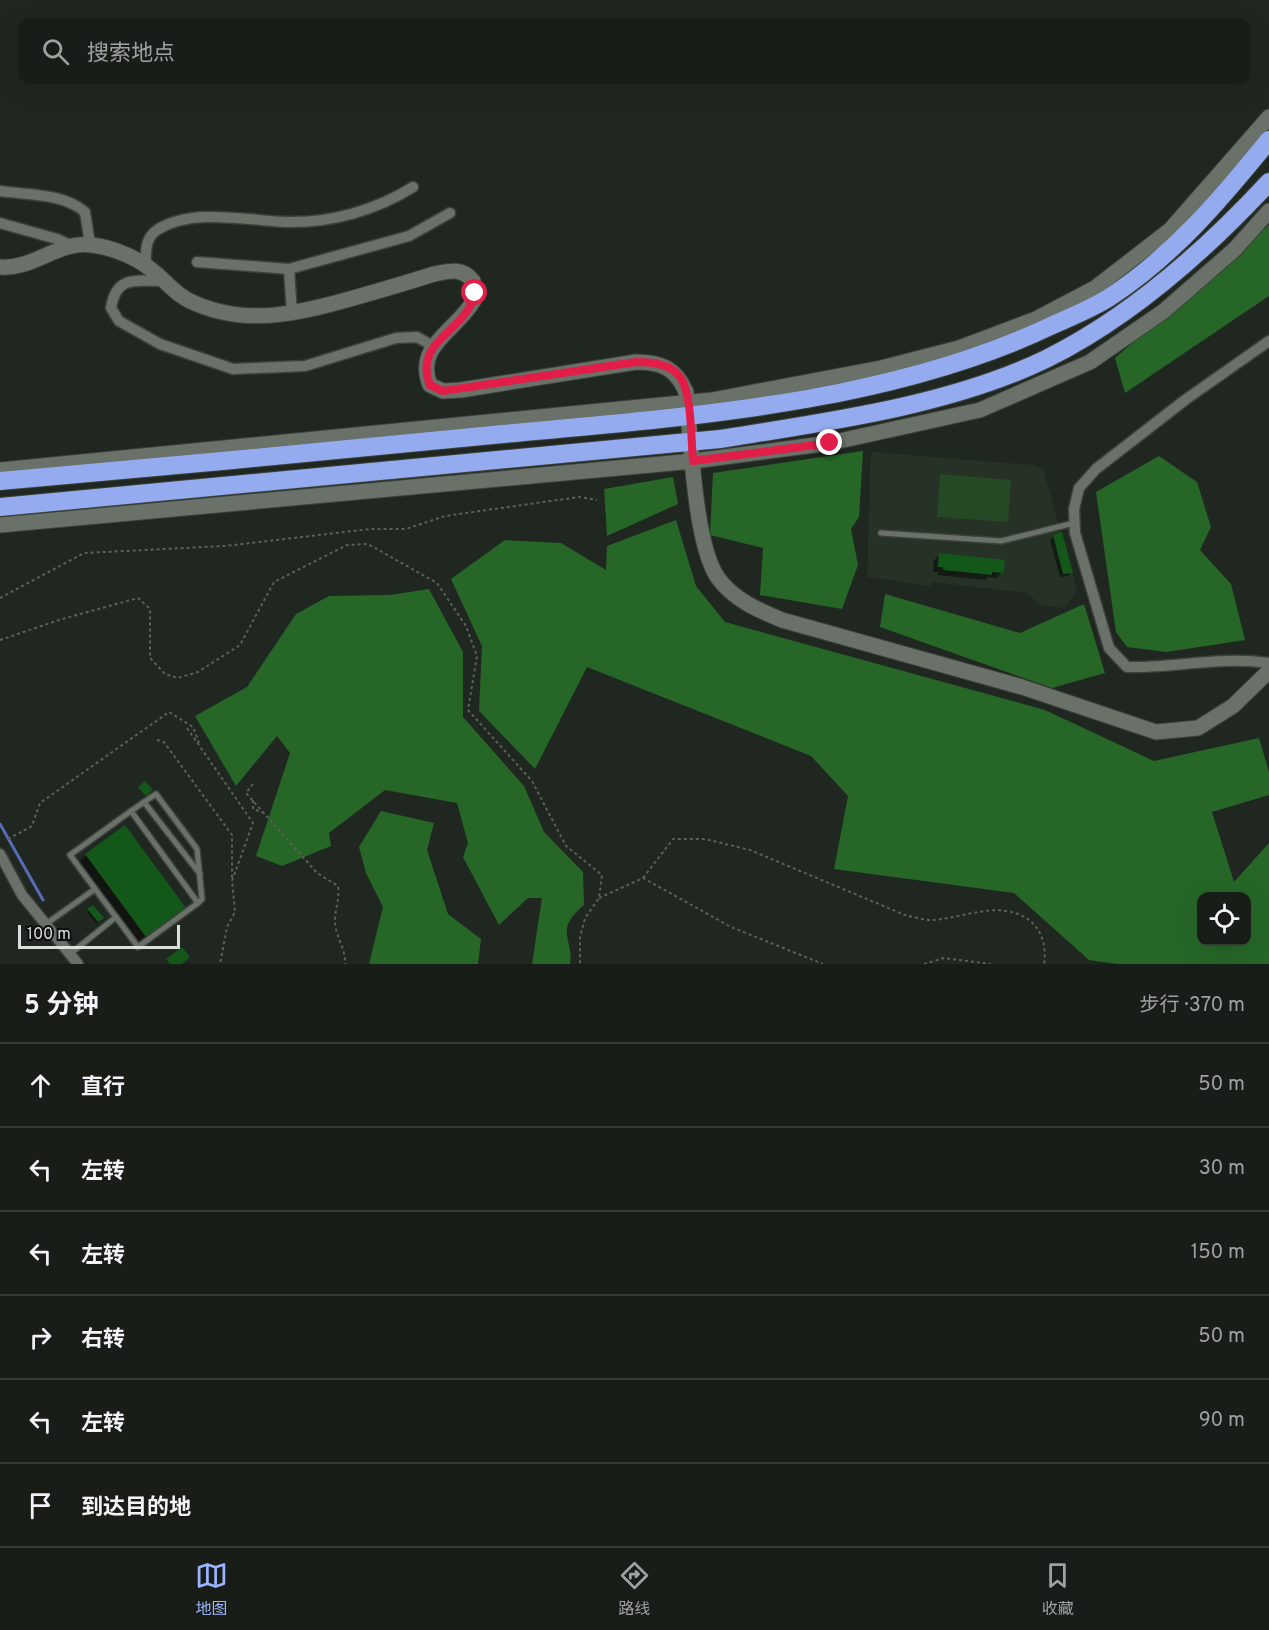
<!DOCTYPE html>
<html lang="zh">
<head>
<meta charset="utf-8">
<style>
	:root { --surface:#181d18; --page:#252a25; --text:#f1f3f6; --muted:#9fa2a2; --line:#363b37; --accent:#9cb4fd }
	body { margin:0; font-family:Overpass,"Noto Sans SC",sans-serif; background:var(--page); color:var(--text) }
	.controls { position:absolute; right:18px; bottom:18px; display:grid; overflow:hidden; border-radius:12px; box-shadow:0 6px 24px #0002 }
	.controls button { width:54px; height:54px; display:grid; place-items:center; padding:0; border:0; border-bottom:2px solid var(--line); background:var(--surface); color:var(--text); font:30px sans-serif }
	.scale { position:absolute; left:18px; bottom:15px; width:162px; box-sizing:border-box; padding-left:6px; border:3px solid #dbdfda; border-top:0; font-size:16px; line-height:21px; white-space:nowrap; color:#dbdfda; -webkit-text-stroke:4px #0c0f0c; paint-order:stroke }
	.stop { position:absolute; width:18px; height:18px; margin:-14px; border:4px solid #e11d48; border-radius:50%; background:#fff }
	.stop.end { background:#e11d48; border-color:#fff; box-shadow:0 2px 6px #0008 }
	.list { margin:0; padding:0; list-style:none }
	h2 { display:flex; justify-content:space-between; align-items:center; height:78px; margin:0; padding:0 24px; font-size:26px }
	h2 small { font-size:20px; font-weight:400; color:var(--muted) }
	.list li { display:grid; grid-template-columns:39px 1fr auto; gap:18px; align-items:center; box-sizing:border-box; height:84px; padding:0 24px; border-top:2px solid var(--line) }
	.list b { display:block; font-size:22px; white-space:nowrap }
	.list em { font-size:20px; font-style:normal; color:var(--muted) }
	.icon { flex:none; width:33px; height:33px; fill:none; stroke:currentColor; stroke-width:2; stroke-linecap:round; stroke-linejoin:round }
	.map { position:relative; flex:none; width:1269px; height:964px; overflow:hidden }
	.search { position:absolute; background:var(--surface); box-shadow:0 6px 24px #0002; left:18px; right:18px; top:18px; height:66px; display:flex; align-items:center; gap:15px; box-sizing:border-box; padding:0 21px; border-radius:12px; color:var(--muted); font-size:22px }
	.sheet { height:582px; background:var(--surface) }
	nav { display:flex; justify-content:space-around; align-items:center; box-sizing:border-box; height:84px; border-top:2px solid var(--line); background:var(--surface); font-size:16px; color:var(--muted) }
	nav a { display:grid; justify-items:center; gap:3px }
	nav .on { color:var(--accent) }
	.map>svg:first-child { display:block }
	.built { fill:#263226 }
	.green { fill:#244924 }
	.forest { fill:#266728; fill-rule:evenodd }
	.shadow { fill:#0007 }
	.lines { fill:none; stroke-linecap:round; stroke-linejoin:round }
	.stream { stroke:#566cb5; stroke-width:3 }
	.building { fill:#135818 }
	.lane-casing { stroke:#3c423b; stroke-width:8 }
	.street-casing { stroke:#3c423b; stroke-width:13 }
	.secondary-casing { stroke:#3c423b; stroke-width:17 }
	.highway-casing { stroke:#3c423b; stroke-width:20 }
	.path { stroke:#5a605a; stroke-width:2; stroke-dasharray:3 3; stroke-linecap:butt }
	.lane { stroke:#697169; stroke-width:5 }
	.street { stroke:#697169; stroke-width:10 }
	.secondary { stroke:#697169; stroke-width:15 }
	.highway { stroke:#95abef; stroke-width:18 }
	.route { stroke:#e11d48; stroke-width:8 }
</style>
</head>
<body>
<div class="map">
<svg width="1269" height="964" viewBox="0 0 1269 964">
	<rect width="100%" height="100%" fill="#202720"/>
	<!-- built -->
	<path class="built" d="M 871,452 L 1035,465 L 1044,471 L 1077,591 L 1064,608 L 1040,605 L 1027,593 L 932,582 L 931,586 L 867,577 Z"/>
	<!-- green -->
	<path class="green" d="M 940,474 L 1011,480 L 1008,522 L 937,517 Z"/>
	<!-- forest -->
	<g class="forest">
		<path d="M 1269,225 L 1269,296 L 1125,393 L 1115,358 Z"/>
		<path d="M 863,451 L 859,517 L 851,529 L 858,565 L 842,609 L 760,595 L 763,548 L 710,535 L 713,473 Z"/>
		<path d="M 1159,456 L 1197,482 L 1211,527 L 1200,550 L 1231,584 L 1245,640 L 1166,652 L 1127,647 L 1116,632 L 1096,492 Z"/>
		<path d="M 673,477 L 678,504 L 607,536 L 604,489 Z"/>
		<path d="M 676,520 L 696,586 L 725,622 L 1045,710 L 1154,761 L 1259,738 L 1269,772 L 1269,795 L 1212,812 L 1234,882 L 1269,843 L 1269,964 L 1117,964 L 1089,960 L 1014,893 L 834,869 L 848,796 L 811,756 L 587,667 L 535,769 L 479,711 L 482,646 L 451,579 L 505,540 L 561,543 L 606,570 L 607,546 ZM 1202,897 L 1246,897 L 1246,942 L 1202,942 Z"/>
		<path d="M 429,589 L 463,652 L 463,717 L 524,786 L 544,832 L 583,872 L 584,905 C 553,931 574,937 570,964 L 532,964 L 542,898 L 528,898 L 499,925 L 463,857 L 468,843 L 457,803 L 385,790 L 329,833 L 331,846 L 282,866 L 256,856 L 290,753 L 277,736 L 236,786 L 195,716 L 247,687 L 296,614 L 329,596 L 390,595 Z"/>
		<path d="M 885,594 L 1020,633 L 1084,604 L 1105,673 L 1052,688 L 880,627 Z"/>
		<path d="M 381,811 L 434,823 L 427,850 L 448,914 L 481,939 L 478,964 L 369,964 L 383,907 L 366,873 L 359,847 Z"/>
	</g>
	<!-- shadow -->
	<g class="shadow">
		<path d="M 1054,536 L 1071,572 L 1068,576 L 1060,577 L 1050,540 Z"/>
		<path d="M 940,555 L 1002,572 L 996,578 L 988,577 L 985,580 L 938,575 L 938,572 L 933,572 L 934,560 Z"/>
		<path d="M 86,855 L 184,907 L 138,943 L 78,863 Z"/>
		<path d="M 92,907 L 102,918 L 96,923 L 87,912 Z"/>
	</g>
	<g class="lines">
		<!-- stream -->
		<path class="stream" d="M 0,824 L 43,900"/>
	</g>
	<!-- building -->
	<g class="building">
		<path d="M 1062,532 L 1073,573 L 1063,574 L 1053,535 Z"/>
		<path d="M 939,553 L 1005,560 L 1003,573 L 992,572 L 992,575 L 943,570 L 943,567 L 938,567 Z"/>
		<path d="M 145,781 L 153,790 L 146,796 L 138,787 Z"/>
		<path d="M 125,825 L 186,908 L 146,937 L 85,854 Z"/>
		<path d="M 93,905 L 104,918 L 98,922 L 87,909 Z"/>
		<path d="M 182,947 L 190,957 L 182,964 L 170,964 L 166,959 Z"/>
	</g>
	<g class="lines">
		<!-- lane casing -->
		<g class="lane-casing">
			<g id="lane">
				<path d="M 881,533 L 1001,541 L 1074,523"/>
				<path d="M 144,802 L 200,874"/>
				<path d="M 131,811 L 198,903 L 138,947 L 70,855 Z"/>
				<path d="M 131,811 L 156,794 L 197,849 L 202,899 L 198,903"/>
				<path d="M 46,924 L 95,889"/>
				<path d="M 70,954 L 116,917"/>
			</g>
		</g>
		<!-- street casing -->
		<g class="street-casing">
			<g id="street">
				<path d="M 0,191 C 27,195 63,193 85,212 L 90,244"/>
				<path d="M 0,223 L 57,239 L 72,246"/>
				<path d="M 197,262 L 289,269 L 409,236 L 450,213"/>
				<path d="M 146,267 C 146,253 144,239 157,230 C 193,207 248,221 288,222 C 332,223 376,210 413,187"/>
				<path d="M 289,269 L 292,314"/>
				<path d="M 164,281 C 136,281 116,275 111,308 L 119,321 L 160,344 L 233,369 L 305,366 L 396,338 L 417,337 L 433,346"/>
				<path d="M 1269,341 L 1185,400 L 1096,469 L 1079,488 L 1074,509 L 1075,533 L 1109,648 L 1127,667 C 1176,668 1219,656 1269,663"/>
				<path d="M 0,854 L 22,895 L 78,964"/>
			</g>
		</g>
		<!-- secondary casing -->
		<g class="secondary-casing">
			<g id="secondary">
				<path d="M 0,267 C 33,270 59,240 92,245 C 116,248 140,259 158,275 C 168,284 177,295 190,301 C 244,327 296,314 350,299 C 378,291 406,283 434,274 C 449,271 462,267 473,281 L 474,300 C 457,331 414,345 430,385 L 443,391 L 461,390 L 636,362 C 661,362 676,368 686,392 C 691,436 694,544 718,578 C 734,600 758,610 782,620 L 1022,687 L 1156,732 L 1198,728 L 1233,706 L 1269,671"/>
				<path d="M 0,470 L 712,400 L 881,368 L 959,348 L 1036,319 L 1095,288 L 1170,230 L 1269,117"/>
				<path d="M 0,525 L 694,461 L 830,443 L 980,410 L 1090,362 L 1164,311 L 1235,249 L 1269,211"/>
			</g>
		</g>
		<!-- highway casing -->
		<g class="highway-casing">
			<g id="highway">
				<path d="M 0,481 C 168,466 335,451 503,434 C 684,417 889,404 1055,324 C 1073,316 1093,308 1110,297 C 1174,255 1221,199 1269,140"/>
				<path d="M 0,507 L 720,439 C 825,422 949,406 1046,359 C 1131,317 1205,251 1269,182"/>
			</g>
		</g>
		<!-- path -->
		<g class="path">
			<path d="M 0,598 L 84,553 L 225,546 L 370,529 L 406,529 L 445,516 L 579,497 L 597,500"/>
			<path d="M 0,640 L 59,620 L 138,598 L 150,609 L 150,658 L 165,674 L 178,678 L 198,672 L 240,645 L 274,582 L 347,545 L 368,544 L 437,583 L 466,626 L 477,656 L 468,710 L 532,781 L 566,846 L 602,875 L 599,898 L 585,918 L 580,937 L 580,964"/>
			<path d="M 187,728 L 253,823 L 232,881 L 235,912 L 227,927 L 220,964"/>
			<path d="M 157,740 L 164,742 L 232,835 L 232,881"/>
			<path d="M 253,784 L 246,793 L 317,873 L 338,886 C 340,898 335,909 335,921 C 335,936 346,948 345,964"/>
			<path d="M 253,800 L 253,809 L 264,813"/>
			<path d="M 8,839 L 32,826 L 40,803 L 169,712 L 193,727 L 199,743"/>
			<path d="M 643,878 L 673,839 L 705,839 L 750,850 L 905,915 C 913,917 923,920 932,920 C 954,919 985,907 1006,911 C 1035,915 1048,937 1044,964"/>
			<path d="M 599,898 L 643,878 L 731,927 L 823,964"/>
			<path d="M 924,964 L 944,958 L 991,964"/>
		</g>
		<!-- lane -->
		<use href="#lane" class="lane"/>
		<!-- street -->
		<use href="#street" class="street"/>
		<!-- secondary -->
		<use href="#secondary" class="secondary"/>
		<!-- highway -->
		<use href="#highway" class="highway"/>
	</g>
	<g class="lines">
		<!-- route -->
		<path class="route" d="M 475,293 C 467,332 412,340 430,385 L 443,391 L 636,362 C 650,362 670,363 680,377 C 692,393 691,440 693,461 L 830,443"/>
	</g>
</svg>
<div class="controls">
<button><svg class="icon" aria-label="locate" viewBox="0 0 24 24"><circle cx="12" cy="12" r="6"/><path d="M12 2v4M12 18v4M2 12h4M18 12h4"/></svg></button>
</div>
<div class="scale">100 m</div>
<div class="stop" style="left:475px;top:293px"></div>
<div class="stop end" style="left:830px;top:443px"></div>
<div class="search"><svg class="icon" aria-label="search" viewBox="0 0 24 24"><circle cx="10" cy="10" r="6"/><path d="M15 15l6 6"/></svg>搜索地点</div>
</div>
<section class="sheet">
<h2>5 分钟<small>步行 · 370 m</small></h2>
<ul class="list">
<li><svg class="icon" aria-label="ahead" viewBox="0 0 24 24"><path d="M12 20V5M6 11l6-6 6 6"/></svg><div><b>直行</b></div><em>50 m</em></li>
<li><svg class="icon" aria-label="left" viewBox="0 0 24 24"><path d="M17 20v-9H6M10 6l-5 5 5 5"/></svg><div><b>左转</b></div><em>30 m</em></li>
<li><svg class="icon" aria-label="left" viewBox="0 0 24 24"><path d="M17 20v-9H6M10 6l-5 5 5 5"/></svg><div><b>左转</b></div><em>150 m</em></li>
<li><svg class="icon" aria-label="right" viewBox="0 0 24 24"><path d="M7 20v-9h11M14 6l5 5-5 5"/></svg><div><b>右转</b></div><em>50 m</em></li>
<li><svg class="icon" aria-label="left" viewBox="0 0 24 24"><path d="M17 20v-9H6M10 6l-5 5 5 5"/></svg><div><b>左转</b></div><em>90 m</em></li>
<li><svg class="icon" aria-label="arrive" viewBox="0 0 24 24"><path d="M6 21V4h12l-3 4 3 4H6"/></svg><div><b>到达目的地</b></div></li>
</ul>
</section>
<nav>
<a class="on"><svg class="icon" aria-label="map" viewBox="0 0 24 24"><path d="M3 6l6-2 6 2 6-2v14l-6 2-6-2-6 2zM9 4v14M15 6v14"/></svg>地图</a>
<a><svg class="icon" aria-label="directions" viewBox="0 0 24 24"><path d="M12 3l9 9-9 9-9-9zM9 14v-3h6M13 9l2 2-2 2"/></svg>路线</a>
<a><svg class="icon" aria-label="saved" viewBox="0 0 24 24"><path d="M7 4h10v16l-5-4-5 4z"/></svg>收藏</a>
</nav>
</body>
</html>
